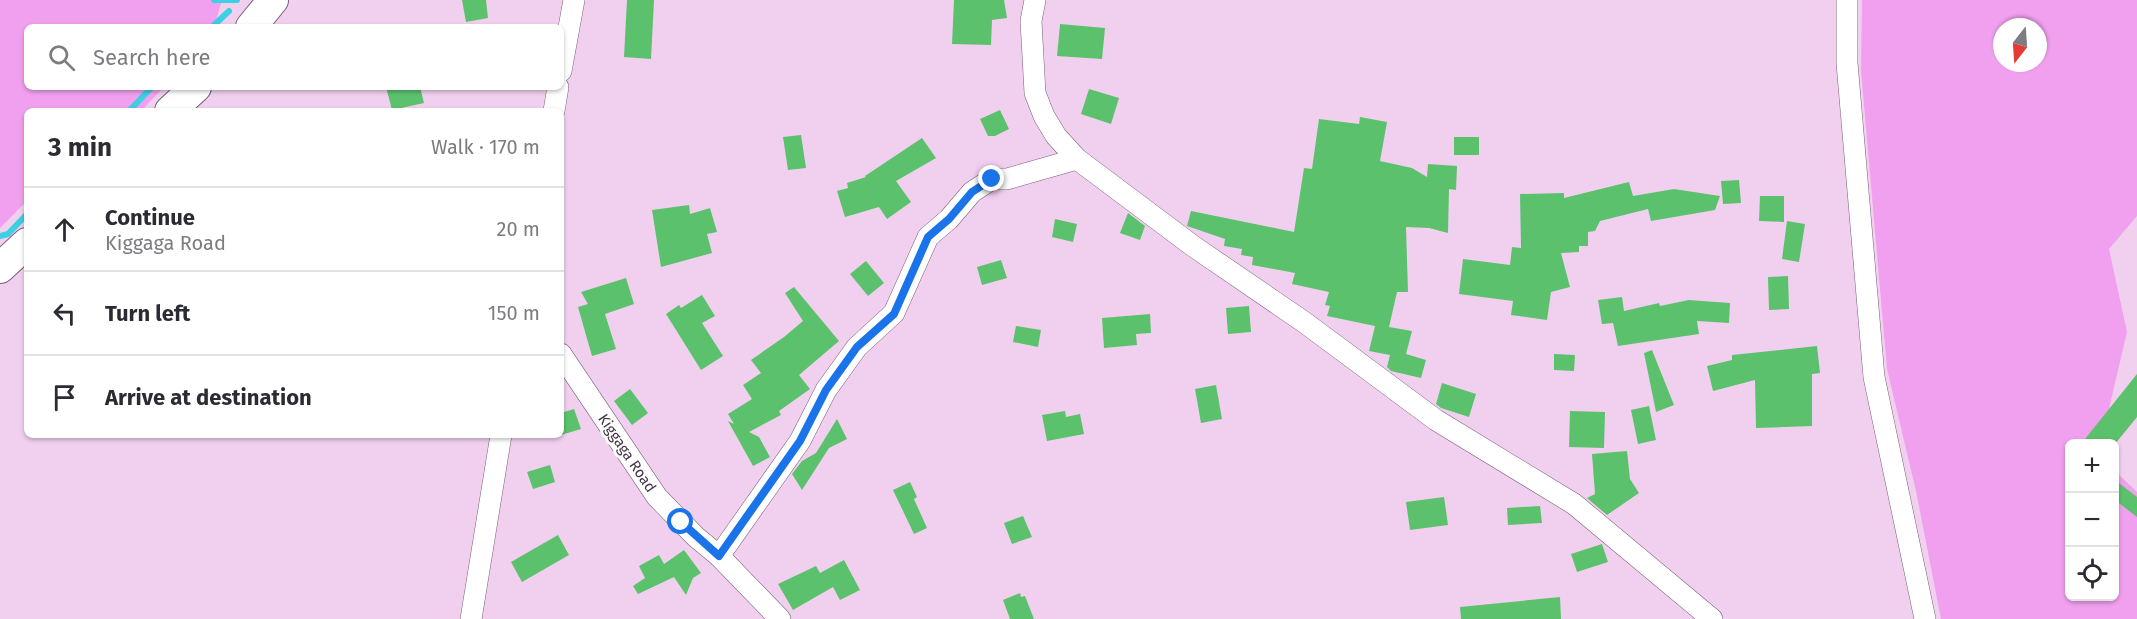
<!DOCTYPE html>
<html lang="en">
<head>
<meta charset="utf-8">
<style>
	:root { --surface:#fff; --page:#f2f2f3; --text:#2b2b33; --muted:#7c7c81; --line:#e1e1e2 }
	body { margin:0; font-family:"Fira Sans",sans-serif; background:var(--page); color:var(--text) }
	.controls { position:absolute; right:18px; bottom:18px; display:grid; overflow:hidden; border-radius:9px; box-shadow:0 2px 4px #0004 }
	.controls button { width:54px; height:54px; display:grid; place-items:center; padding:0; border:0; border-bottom:2px solid var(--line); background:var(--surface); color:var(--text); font:30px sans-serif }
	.compass { position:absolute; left:1993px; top:18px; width:54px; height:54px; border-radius:50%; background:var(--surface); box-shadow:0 2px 4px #0004; rotate:197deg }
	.stop { position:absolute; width:18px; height:18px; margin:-14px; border:4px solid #1a73e8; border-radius:50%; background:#fff }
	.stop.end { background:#1a73e8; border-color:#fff; box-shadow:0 2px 6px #0008 }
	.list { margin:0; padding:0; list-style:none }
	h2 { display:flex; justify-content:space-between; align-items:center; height:78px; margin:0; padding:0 24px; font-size:26px }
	h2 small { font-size:20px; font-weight:400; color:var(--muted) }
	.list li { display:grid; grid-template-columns:39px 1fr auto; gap:18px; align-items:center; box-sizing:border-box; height:84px; padding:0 24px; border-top:2px solid var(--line) }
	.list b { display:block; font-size:22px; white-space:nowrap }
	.list p { margin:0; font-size:20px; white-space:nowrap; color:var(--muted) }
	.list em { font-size:20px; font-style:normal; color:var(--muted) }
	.icon { flex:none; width:33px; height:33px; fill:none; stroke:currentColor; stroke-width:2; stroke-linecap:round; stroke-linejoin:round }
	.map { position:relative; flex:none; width:2137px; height:619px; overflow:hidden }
	.search { position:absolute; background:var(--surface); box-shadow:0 2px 4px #0004; left:24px; top:24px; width:540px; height:66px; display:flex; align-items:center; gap:15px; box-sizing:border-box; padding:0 21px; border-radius:9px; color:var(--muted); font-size:22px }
	.panel { position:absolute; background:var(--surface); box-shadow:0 2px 4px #0004; left:24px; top:108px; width:540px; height:330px; border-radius:9px }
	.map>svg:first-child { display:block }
	.green { fill:#f0a0ee; fill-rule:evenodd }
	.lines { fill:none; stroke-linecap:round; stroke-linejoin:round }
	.stream { stroke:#3bd0e2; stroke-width:6 }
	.building { fill:#5cc16d }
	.street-casing { stroke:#7a5e79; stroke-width:22 }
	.secondary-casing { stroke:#7a5e79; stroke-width:32 }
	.street { stroke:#fff; stroke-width:21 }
	.secondary { stroke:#fff; stroke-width:30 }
	.route { stroke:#1a73e8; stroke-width:8 }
	.labels { text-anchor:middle; stroke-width:6; stroke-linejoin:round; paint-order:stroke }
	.street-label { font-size:15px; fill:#453844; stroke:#fdfdfd }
</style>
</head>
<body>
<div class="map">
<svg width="2137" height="619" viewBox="0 0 2137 619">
	<rect width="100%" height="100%" fill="#f1d0ef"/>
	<!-- green -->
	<g class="green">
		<path d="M 0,0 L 222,0 L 214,27 L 27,27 L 27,87 L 164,87 L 141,111 L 27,111 L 27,201 L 0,228 Z"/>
		<path d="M 1862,0 L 2137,0 L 2137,216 L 2109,249 L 2127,332 L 2101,443 L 2070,444 L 2070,596 L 2114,596 L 2115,471 L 2137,492 L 2137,619 L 1941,619 L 1916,491 L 1887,369 L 1861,70 ZM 2002,27 L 2038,27 L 2038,63 L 2002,63 Z"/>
	</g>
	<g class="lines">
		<!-- stream -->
		<g class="stream">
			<path d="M 214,0 L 237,0"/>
			<path d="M 212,27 L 229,11"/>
			<path d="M 129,111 L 152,87"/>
			<path d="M 0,236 L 8,234 L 27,214"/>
		</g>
	</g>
	<!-- building -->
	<g class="building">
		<path d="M 462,0 L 486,0 L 488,18 L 466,22 Z"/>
		<path d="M 627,0 L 654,0 L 651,59 L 624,57 Z"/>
		<path d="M 954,0 L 1004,0 L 1007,18 L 992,20 L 991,45 L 952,44 Z"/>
		<path d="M 1060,24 L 1105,28 L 1102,59 L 1057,56 Z"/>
		<path d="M 386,87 L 420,87 L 424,103 L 392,110 Z"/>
		<path d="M 1089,89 L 1119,98 L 1111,124 L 1081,114 Z"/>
		<path d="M 1000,110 L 1009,129 L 995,136 L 988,136 L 980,119 Z"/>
		<path d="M 1360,117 L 1387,122 L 1380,161 L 1412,168 L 1427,177 L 1428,164 L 1457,166 L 1456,190 L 1449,189 L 1448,233 L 1429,228 L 1406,227 L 1408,292 L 1397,292 L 1389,327 L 1412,331 L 1406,354 L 1426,360 L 1421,378 L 1391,371 L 1387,367 L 1390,355 L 1369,351 L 1375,326 L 1327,316 L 1330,306 L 1325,305 L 1329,292 L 1292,284 L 1295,273 L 1252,265 L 1253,257 L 1241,255 L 1242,249 L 1224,246 L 1225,239 L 1187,226 L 1191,211 L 1294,232 L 1304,168 L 1312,169 L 1319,119 L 1359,124 Z"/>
		<path d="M 801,135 L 806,168 L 788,170 L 783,137 Z"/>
		<rect x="1454" y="137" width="25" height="18"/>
		<path d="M 922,138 L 936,158 L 896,181 L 911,202 L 887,219 L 879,207 L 845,217 L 837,191 L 848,188 L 847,183 L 866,177 L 865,176 Z"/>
		<path d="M 1739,180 L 1741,203 L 1723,204 L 1721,181 Z"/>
		<path d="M 1629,182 L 1633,196 L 1674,189 L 1720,196 L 1715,210 L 1651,221 L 1648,209 L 1600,221 L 1595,231 L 1588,232 L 1588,246 L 1579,246 L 1579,252 L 1561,253 L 1570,287 L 1551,292 L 1547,320 L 1511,315 L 1513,301 L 1459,294 L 1463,259 L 1510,265 L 1512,247 L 1521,248 L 1520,194 L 1564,193 L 1564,198 Z"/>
		<path d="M 1760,196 L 1784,196 L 1784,222 L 1759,221 Z"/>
		<path d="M 689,205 L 690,214 L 710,208 L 717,232 L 707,234 L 712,253 L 661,267 L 652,210 Z"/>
		<path d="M 1128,213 L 1145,226 L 1140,240 L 1120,233 Z"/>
		<path d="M 1055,219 L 1077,224 L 1073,242 L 1052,237 Z"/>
		<path d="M 1787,221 L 1805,224 L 1799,262 L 1782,259 Z"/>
		<path d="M 1001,260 L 1007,278 L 982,285 L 977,267 Z"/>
		<path d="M 866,261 L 884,283 L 868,296 L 850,274 Z"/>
		<path d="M 1788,276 L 1789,309 L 1769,310 L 1768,277 Z"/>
		<path d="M 626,278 L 634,304 L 605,314 L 616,349 L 592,356 L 578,307 L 588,304 L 581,292 Z"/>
		<path d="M 794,287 L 839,341 L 799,375 L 810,389 L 779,411 L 781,415 L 749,432 L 759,437 L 770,457 L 753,466 L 728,421 L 734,424 L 728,414 L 752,399 L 743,385 L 761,373 L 751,360 L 784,337 L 803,321 L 785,293 Z"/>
		<path d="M 702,295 L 715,316 L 702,323 L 723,356 L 701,370 L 666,314 L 679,305 L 681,308 Z"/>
		<path d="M 1622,297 L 1624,311 L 1659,303 L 1660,306 L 1689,300 L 1730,303 L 1729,323 L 1697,321 L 1699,334 L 1618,346 L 1613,323 L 1602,324 L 1598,300 Z"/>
		<path d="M 1249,306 L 1251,332 L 1228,334 L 1226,308 Z"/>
		<path d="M 1150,314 L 1151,333 L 1136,334 L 1137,345 L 1104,348 L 1102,318 Z"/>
		<path d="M 1016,326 L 1041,330 L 1038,347 L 1013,342 Z"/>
		<path d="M 1817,346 L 1820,373 L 1812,374 L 1812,426 L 1756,428 L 1755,380 L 1713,391 L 1707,366 L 1732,360 L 1732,355 Z"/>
		<path d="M 1652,350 L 1674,405 L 1656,412 L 1644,353 Z"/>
		<path d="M 1554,354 L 1575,355 L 1574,371 L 1554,370 Z"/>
		<path d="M 2137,374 L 2137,417 L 2115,444 L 2081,444 Z"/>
		<path d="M 1442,383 L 1476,394 L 1469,417 L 1441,408 L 1436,404 Z"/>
		<path d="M 1216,385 L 1222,419 L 1201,423 L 1195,389 Z"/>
		<path d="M 630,389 L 648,413 L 632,425 L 614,401 Z"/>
		<path d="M 1649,406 L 1656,440 L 1638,444 L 1631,410 Z"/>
		<path d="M 574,409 L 581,429 L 561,435 L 561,413 Z"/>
		<path d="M 1065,411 L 1066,417 L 1080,414 L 1084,434 L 1047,441 L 1042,415 Z"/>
		<path d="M 1570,411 L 1605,412 L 1604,448 L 1569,447 Z"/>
		<path d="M 837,419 L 847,439 L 829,448 L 802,490 L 792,474 L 802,461 L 816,453 Z"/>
		<path d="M 1627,451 L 1630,479 L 1639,493 L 1607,515 L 1587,498 L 1595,494 L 1592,454 Z"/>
		<path d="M 550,465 L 555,482 L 533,489 L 527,472 Z"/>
		<path d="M 2115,480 L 2137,497 L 2137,517 L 2115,500 Z"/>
		<path d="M 910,482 L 917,497 L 914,499 L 927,528 L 914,534 L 893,490 Z"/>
		<path d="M 1444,497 L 1448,525 L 1410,530 L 1406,502 Z"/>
		<path d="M 1540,506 L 1542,523 L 1508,525 L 1507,508 Z"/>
		<path d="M 1023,516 L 1032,537 L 1012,544 L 1004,523 Z"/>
		<path d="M 558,535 L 569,555 L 522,582 L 511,562 Z"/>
		<path d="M 1602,544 L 1608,562 L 1577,572 L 1571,554 Z"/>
		<path d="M 684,550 L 701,573 L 693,578 L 686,595 L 674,577 L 638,594 L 633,586 L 645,578 L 639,566 L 659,555 L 664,564 Z"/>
		<path d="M 844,560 L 860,590 L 840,600 L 833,587 L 793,610 L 778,584 L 816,566 L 820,573 Z"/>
		<path d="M 1020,593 L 1021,597 L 1025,596 L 1034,619 L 1010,619 L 1003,600 Z"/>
		<path d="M 1560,597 L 1561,619 L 1461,619 L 1460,607 Z"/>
	</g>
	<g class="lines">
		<!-- street casing -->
		<g class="street-casing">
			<g id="street">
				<path d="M 1035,0 L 1031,21 L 1035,93 L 1044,116 L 1056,136 L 1077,159 L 1193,246 L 1304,322 L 1436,420 L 1574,504 L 1712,619"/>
				<path d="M 1847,0 L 1847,63 L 1874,377 L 1925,619"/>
				<path d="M 561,71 L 574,0"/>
				<path d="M 554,111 L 558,87"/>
				<path d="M 561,354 L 657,497 L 696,537 L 719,556 L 780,619"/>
				<path d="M 719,556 L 800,441 L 826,390 L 857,347 L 894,313 L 928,237 L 949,219 L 972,192 L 992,179 L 1007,179 L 1077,159"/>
				<path d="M 471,619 L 501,435"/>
			</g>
		</g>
		<!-- secondary casing -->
		<g class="secondary-casing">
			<g id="secondary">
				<path d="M 251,27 L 273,0"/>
				<path d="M 170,111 L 196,87"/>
				<path d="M 0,268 L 27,243"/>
			</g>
		</g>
		<!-- street -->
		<use href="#street" class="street"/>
		<!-- secondary -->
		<use href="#secondary" class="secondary"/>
	</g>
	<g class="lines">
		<!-- route -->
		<path class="route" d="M 681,522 L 719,556 L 800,441 L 826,390 L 857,347 L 894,314 L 928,237 L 949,219 L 972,192 L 992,179"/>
	</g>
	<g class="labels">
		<!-- street labels -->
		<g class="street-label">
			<text transform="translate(627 453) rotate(56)" y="5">Kiggaga Road</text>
		</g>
	</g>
</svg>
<div class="controls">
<button>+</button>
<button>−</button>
<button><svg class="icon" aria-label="locate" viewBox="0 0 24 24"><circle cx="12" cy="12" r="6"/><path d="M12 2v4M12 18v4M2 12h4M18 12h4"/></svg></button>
</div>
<svg class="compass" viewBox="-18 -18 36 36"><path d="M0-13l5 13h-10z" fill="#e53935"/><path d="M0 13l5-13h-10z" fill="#7c7c81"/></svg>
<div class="stop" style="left:681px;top:522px"></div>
<div class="stop end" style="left:992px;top:179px"></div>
<div class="search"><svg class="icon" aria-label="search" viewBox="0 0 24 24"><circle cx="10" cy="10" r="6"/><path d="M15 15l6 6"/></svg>Search here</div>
<section class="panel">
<h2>3 min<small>Walk · 170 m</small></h2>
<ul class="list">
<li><svg class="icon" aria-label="ahead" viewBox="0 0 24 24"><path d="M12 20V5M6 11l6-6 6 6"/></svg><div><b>Continue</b><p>Kiggaga Road</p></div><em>20 m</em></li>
<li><svg class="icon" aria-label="left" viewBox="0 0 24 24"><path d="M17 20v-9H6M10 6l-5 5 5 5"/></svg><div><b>Turn left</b></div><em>150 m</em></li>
<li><svg class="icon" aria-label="arrive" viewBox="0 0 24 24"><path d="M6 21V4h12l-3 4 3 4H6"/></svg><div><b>Arrive at destination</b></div></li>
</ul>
</section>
</div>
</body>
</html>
